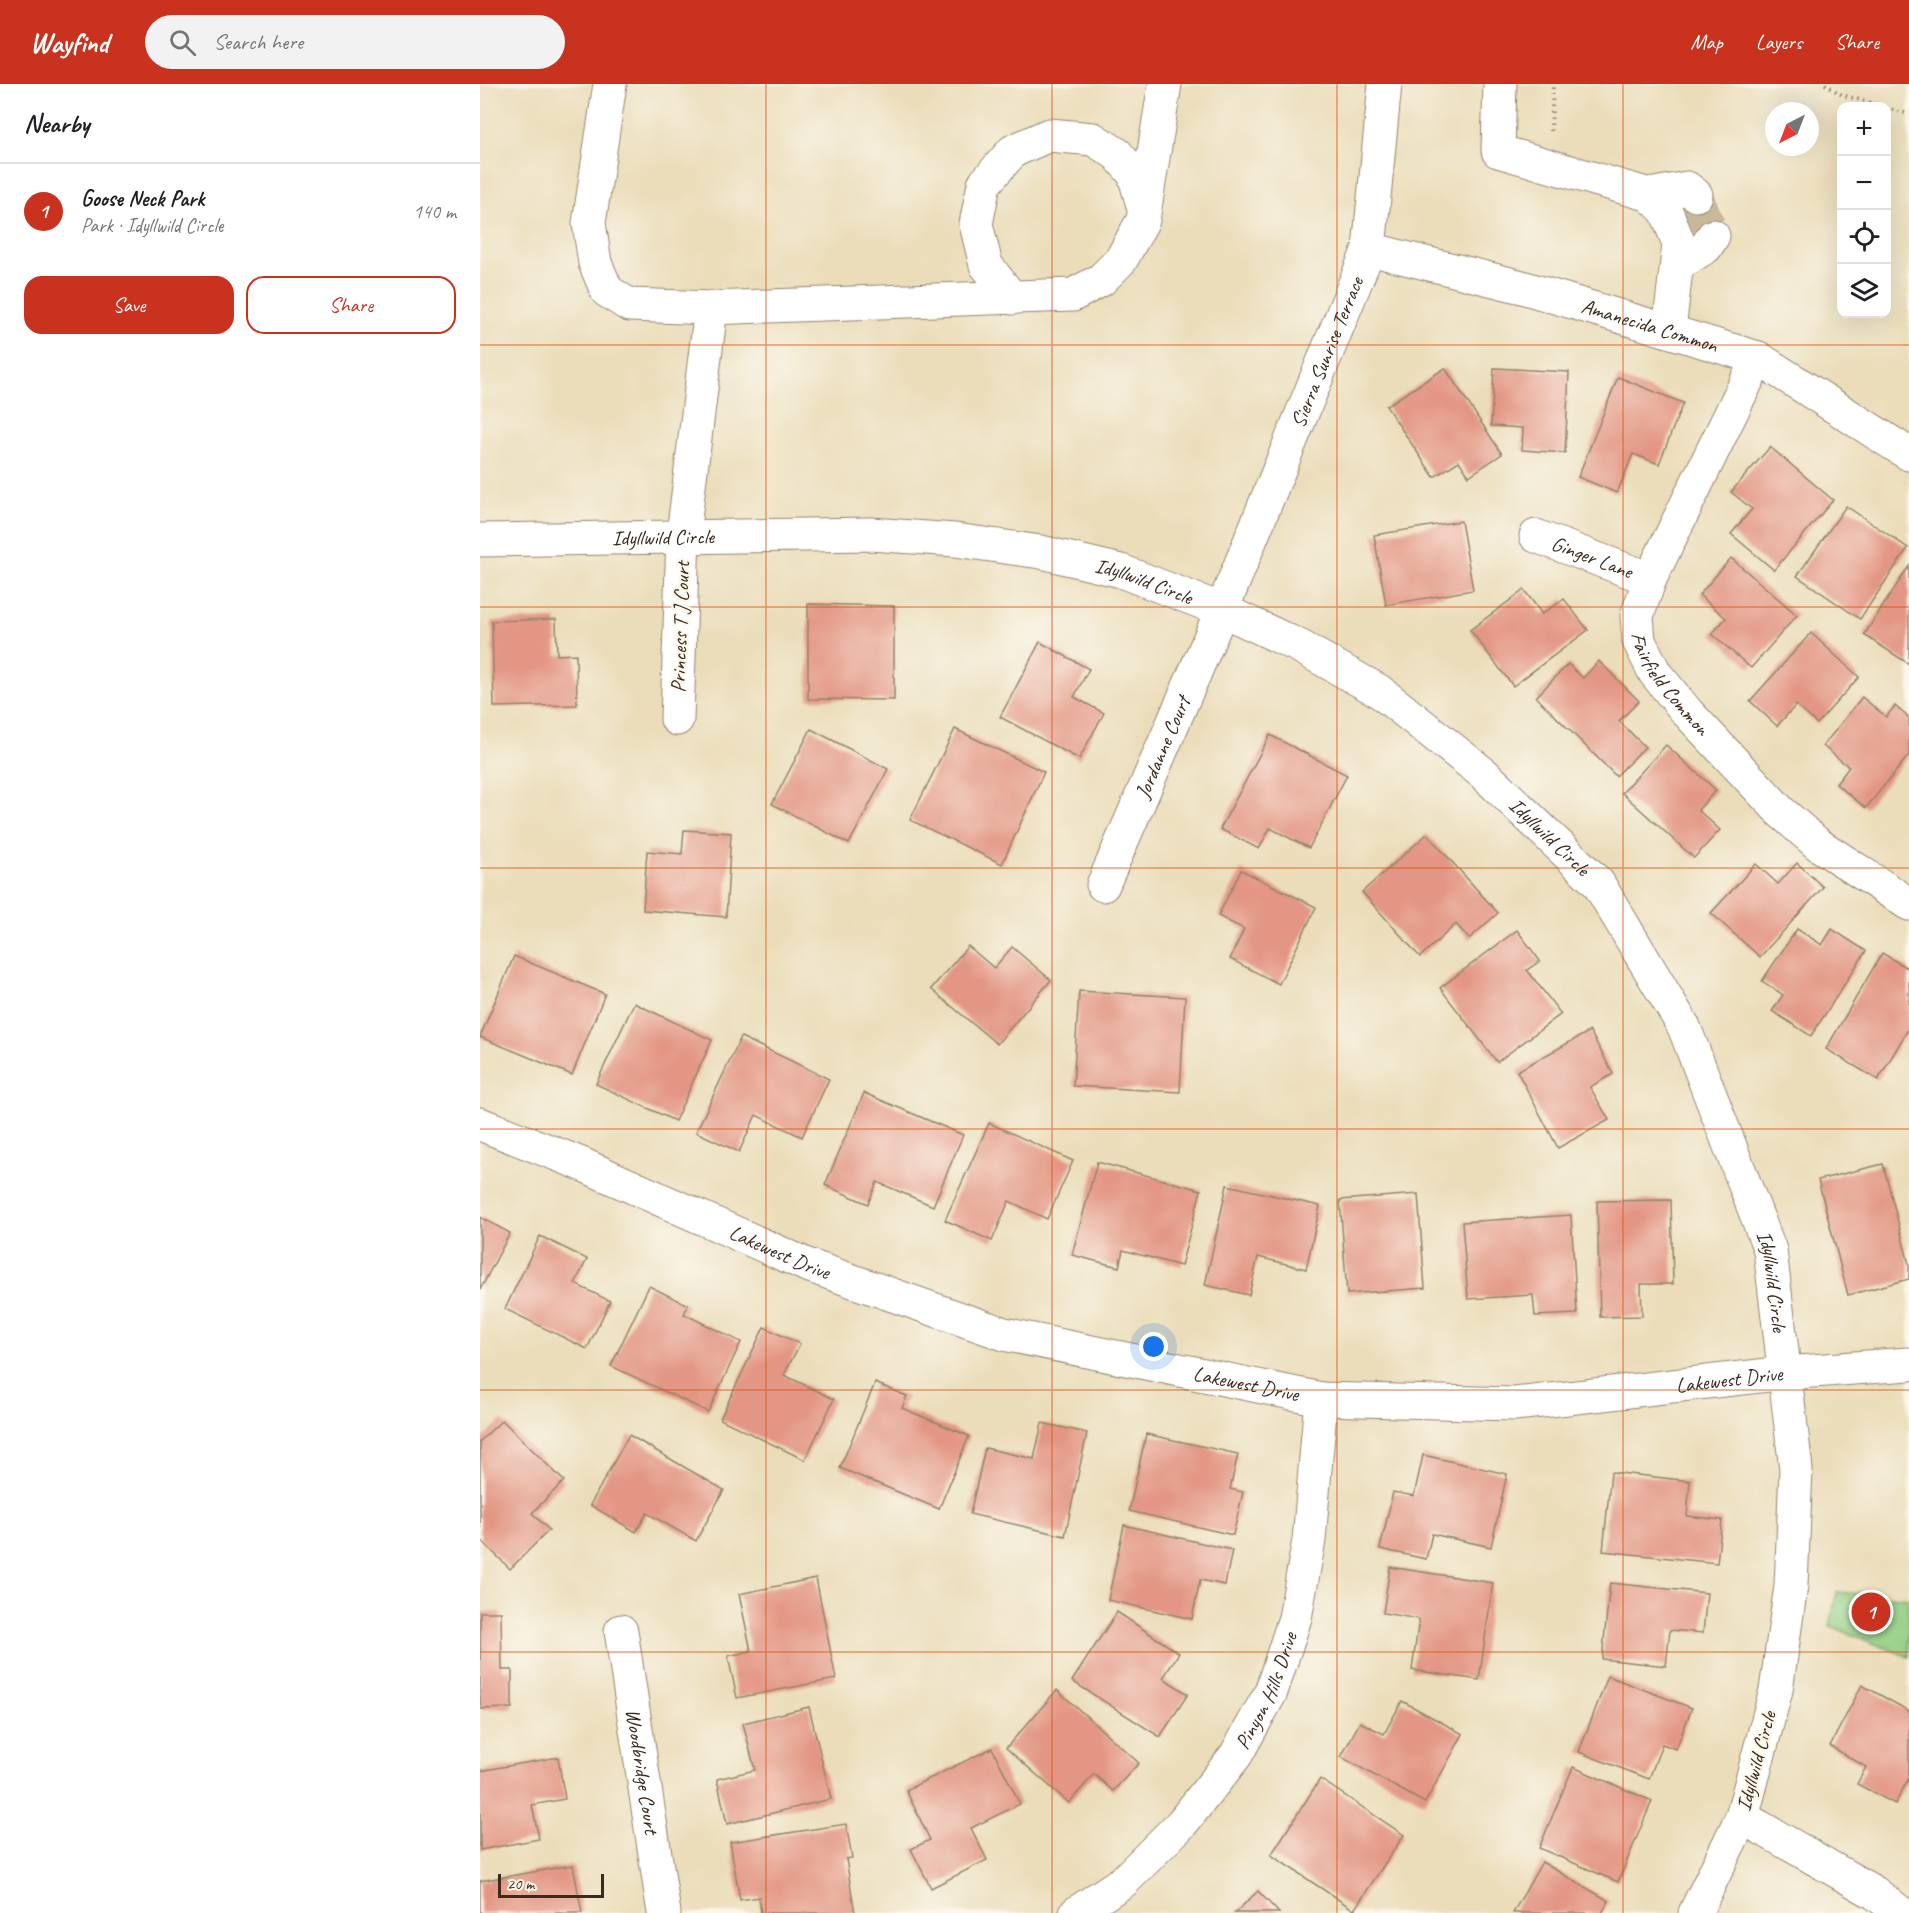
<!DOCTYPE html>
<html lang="en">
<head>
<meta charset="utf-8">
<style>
	:root { --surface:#fff; --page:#f2f2f2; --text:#202124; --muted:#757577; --line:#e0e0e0; --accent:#c8321e }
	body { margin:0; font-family:Caveat,sans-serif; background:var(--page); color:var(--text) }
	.controls { position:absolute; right:18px; top:18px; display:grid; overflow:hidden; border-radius:12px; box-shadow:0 6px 24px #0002 }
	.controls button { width:54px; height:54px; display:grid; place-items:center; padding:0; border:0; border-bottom:2px solid var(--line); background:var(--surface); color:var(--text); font:30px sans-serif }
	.compass { position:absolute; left:1285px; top:18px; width:54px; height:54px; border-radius:50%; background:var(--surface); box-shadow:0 6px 24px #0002; rotate:222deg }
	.scale { position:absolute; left:18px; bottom:15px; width:106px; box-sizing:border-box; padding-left:6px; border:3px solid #3b2a1e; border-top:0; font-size:16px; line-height:21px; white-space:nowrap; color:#3b2a1e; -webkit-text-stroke:4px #fbf7ec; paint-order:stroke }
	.you { position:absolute; left:674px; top:1263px; width:21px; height:21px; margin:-15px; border:4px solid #fff; border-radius:50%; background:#1a73e8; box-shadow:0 0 0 9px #1a73e833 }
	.badge { display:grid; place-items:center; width:39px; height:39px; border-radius:50%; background:var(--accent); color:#fff; font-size:20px; font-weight:700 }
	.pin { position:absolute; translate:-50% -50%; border:3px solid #fff; box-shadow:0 2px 6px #0006 }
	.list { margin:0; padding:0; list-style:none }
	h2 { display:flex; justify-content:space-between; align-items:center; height:78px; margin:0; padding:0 24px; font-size:26px }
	h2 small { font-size:20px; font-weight:400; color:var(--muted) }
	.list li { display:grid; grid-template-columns:39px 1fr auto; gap:18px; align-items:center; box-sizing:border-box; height:96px; padding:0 24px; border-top:2px solid var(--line) }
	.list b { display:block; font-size:22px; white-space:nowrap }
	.list p { margin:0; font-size:20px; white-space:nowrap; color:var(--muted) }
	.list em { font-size:20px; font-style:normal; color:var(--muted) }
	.actions { display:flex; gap:12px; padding:18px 24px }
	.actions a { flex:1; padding:14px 0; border:2px solid var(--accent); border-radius:18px; text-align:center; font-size:21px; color:var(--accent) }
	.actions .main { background:var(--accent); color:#fff }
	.icon { flex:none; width:33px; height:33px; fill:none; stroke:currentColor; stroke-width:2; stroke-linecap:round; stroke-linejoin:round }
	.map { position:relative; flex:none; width:1429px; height:1829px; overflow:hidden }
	header { display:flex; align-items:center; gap:36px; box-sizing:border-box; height:84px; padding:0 30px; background:var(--accent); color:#fff }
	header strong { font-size:28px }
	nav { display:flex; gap:33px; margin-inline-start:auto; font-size:21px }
	.search { width:420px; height:54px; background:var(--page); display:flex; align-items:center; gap:15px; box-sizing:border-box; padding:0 21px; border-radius:33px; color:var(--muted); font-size:22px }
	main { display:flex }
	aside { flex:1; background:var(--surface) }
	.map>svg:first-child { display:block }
	.green { fill:#91cd82; stroke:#667c50; stroke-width:1.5 }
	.building { fill:#e39683 }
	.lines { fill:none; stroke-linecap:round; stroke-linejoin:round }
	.minor-tunnel { stroke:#c8b99b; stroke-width:33; stroke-dasharray:33 16; stroke-linecap:butt }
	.minor-casing { stroke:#93846c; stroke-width:35 }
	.path { stroke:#93846c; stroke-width:4; stroke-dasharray:1.5 4.5; stroke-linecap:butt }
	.minor { stroke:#fff; stroke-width:33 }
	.grid { fill:none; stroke:#d7540e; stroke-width:1.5; stroke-opacity:0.55 }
	.labels { text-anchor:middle; stroke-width:5; stroke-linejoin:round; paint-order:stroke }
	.street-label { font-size:21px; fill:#3b2a1e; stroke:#fbf7ec }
</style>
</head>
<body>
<header>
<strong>Wayfind</strong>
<div class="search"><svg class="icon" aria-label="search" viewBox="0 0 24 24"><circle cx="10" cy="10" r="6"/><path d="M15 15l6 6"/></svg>Search here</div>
<nav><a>Map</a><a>Layers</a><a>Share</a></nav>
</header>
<main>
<aside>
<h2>Nearby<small></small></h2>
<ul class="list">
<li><span class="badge">1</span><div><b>Goose Neck Park</b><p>Park · Idyllwild Circle</p></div><em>140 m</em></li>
</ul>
<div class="actions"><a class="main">Save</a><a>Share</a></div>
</aside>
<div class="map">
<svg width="1429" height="1829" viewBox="0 0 1429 1829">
	<rect width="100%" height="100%" fill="#fbf7ec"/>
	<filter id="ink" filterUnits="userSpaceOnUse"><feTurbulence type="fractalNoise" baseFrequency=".0167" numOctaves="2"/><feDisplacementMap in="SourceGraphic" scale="12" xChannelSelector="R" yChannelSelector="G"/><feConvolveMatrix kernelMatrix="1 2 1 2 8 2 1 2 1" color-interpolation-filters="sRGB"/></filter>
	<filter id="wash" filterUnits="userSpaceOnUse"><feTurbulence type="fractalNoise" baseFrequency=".008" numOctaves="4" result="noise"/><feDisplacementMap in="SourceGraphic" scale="24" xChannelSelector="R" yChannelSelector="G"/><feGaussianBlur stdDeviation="1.35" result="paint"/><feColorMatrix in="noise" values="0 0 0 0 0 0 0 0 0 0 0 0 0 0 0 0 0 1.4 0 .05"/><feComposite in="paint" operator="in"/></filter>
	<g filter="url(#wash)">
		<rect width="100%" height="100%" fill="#ebddba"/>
		<!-- green -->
		<path class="green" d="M 1357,1508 L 1429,1514 L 1429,1573 L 1350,1542 Z"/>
		<g id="blocks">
			<!-- building -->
			<g class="building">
				<path d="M 965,284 L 1022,370 L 989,392 L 979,377 L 954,393 L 906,322 Z"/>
				<path d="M 1014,284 L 1089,288 L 1085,369 L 1042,366 L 1043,344 L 1011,342 Z"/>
				<path d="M 1138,293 L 1203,319 L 1179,380 L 1153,370 L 1137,409 L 1098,393 Z"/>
				<path d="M 1290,363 L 1353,416 L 1294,486 L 1251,450 L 1272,425 L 1251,408 Z"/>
				<path d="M 1366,422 L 1428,464 L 1380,535 L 1317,492 Z"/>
				<path d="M 981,437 L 993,506 L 906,521 L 894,451 Z"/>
				<path d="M 1251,474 L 1317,531 L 1271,584 L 1232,550 L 1246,534 L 1219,511 Z"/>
				<path d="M 1429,482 L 1429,580 L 1384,551 Z"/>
				<path d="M 1044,506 L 1062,530 L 1084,515 L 1108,546 L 1033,602 L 990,546 Z"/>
				<path d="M 328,520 L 414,522 L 414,616 L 328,615 Z"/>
				<path d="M 76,535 L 77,571 L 96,570 L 97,621 L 14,623 L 12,537 Z"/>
				<path d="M 1331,549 L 1379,593 L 1337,640 L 1316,621 L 1297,642 L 1270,617 Z"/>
				<path d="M 560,558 L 609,585 L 594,613 L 624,629 L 599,675 L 520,633 Z"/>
				<path d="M 1119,577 L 1159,617 L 1139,637 L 1165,663 L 1136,692 L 1056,613 L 1088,580 L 1103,594 Z"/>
				<path d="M 1382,613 L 1406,633 L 1415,622 L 1429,634 L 1429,671 L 1386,724 L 1356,700 L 1369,683 L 1343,662 Z"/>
				<path d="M 331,645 L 408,685 L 369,760 L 292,720 Z"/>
				<path d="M 475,645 L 564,688 L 522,780 L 430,736 Z"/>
				<path d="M 790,651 L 867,691 L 829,764 L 790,744 L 779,765 L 740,745 Z"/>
				<path d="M 1186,661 L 1236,706 L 1218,726 L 1240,746 L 1214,774 L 1142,709 Z"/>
				<path d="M 204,746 L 251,749 L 246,833 L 163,826 L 167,767 L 202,770 Z"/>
				<path d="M 947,750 L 1018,829 L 989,855 L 976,840 L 940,873 L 882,808 Z"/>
				<path d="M 1317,779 L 1343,803 L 1280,873 L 1231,829 L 1276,780 L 1298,800 Z"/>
				<path d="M 761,786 L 836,823 L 799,900 L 750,875 L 764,845 L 738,832 Z"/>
				<path d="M 1317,845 L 1342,861 L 1352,845 L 1386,867 L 1331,952 L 1292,927 L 1303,911 L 1282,897 Z"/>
				<path d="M 1037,846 L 1060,877 L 1047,886 L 1081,930 L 1017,978 L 960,904 Z"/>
				<path d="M 488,862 L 514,884 L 532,863 L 571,896 L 517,960 L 451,905 Z"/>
				<path d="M 1402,869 L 1429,885 L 1429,944 L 1398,996 L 1346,965 Z"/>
				<path d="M 34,872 L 125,910 L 92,991 L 0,953 Z"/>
				<path d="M 599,907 L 705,913 L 700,1008 L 593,1002 Z"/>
				<path d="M 154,919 L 232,956 L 195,1037 L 116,1000 Z"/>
				<path d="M 1110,947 L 1133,990 L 1110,1003 L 1129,1036 L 1078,1064 L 1037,987 Z"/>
				<path d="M 261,953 L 349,995 L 322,1053 L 276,1031 L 259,1068 L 216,1048 Z"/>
				<path d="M 384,1009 L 483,1051 L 453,1122 L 397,1098 L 388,1120 L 345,1101 Z"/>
				<path d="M 509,1039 L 593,1077 L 567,1135 L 529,1117 L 512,1157 L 465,1136 Z"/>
				<path d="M 617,1078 L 721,1106 L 701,1182 L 643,1166 L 639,1183 L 592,1171 Z"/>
				<path d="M 1403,1080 L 1429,1180 L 1429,1195 L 1368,1211 L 1338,1096 Z"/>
				<path d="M 747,1101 L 840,1122 L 826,1185 L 778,1173 L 769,1211 L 725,1201 Z"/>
				<path d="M 938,1110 L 945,1204 L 867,1210 L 860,1116 Z"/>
				<path d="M 1191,1116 L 1193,1200 L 1161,1200 L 1162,1232 L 1120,1233 L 1117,1117 Z"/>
				<path d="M 1091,1131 L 1097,1230 L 1055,1232 L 1053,1211 L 988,1215 L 982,1138 Z"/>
				<path d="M 0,1133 L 30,1149 L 0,1206 Z"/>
				<path d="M 60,1152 L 107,1175 L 95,1200 L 130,1217 L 107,1265 L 25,1225 Z"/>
				<path d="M 169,1202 L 208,1221 L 204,1230 L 261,1258 L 228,1328 L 131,1282 Z"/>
				<path d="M 284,1243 L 320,1260 L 304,1291 L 354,1315 L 325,1376 L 240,1335 Z"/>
				<path d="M 395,1299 L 427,1312 L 422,1324 L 489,1352 L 459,1425 L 360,1384 Z"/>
				<path d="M 22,1336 L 84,1397 L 52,1429 L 69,1446 L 30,1485 L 0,1455 L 0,1357 Z"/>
				<path d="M 562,1339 L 607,1349 L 585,1452 L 490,1430 L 505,1364 L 554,1375 Z"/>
				<path d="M 666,1350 L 758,1370 L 750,1405 L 763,1408 L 753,1451 L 649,1427 Z"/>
				<path d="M 149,1351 L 244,1406 L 216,1457 L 167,1429 L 156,1448 L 110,1421 Z"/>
				<path d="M 943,1371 L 1027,1390 L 1011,1463 L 952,1450 L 946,1475 L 900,1465 L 913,1408 L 934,1412 Z"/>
				<path d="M 1131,1388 L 1210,1397 L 1207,1432 L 1242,1436 L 1237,1479 L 1123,1467 Z"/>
				<path d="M 644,1441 L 752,1466 L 745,1501 L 720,1496 L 712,1535 L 628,1516 Z"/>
				<path d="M 910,1483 L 1013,1499 L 999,1596 L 932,1586 L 939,1535 L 903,1529 Z"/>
				<path d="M 336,1494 L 356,1595 L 257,1614 L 248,1572 L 271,1567 L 259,1510 Z"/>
				<path d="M 1130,1499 L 1227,1509 L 1223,1549 L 1190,1546 L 1186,1582 L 1122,1575 Z"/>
				<path d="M 0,1528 L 21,1528 L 22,1586 L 32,1586 L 32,1624 L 0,1625 Z"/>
				<path d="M 637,1528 L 699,1569 L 683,1594 L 708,1610 L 680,1653 L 592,1597 Z"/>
				<path d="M 1128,1592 L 1212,1624 L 1196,1665 L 1182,1660 L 1169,1695 L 1099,1668 Z"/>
				<path d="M 1382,1601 L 1429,1627 L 1429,1694 L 1415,1720 L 1377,1700 L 1386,1683 L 1350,1662 Z"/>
				<path d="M 577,1606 L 659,1679 L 633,1707 L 614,1690 L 589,1719 L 526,1664 Z"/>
				<path d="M 922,1617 L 983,1650 L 945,1719 L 861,1673 L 880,1638 L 904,1650 Z"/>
				<path d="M 329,1623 L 351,1715 L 247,1740 L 237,1695 L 275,1686 L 263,1639 Z"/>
				<path d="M 512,1664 L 540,1720 L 491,1744 L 507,1776 L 451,1804 L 431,1765 L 450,1756 L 426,1706 Z"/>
				<path d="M 78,1673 L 85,1715 L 52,1721 L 59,1755 L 0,1766 L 0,1687 Z"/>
				<path d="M 1093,1683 L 1172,1717 L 1138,1798 L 1059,1764 Z"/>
				<path d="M 840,1695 L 924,1751 L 874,1826 L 791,1771 Z"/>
				<path d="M 366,1740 L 372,1774 L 366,1775 L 375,1829 L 281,1829 L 279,1813 L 260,1816 L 250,1758 Z"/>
				<path d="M 1062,1778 L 1129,1817 L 1122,1829 L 1033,1829 Z"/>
				<path d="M 93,1781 L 102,1829 L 0,1829 L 0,1797 Z"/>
				<path d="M 778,1807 L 799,1829 L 755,1829 Z"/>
			</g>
		</g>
	</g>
	<g filter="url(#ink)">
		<use href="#blocks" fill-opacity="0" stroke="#93846c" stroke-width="1.5"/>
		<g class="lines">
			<!-- minor-tunnel -->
			<path class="minor-tunnel" d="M 1216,111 L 1233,152"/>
			<!-- minor casing -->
			<g class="minor-casing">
				<g id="minor">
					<path d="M 130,0 L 109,139 L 115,179 L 127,207 L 149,221 L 231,224 L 203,451 L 197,635"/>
					<path d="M 1020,0 L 1018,67 L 1170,111 L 1186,127 L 1199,160 L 1189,246"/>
					<path d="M 1170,111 L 1207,104 L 1216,111"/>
					<path id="s1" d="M 889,165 L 1042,203 L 1278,274 L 1429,370"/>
					<path d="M 1197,181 L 1226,163 L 1233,152"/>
					<path d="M 532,214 L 506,181 L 496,140 L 504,100 L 533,67 L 569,51 L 613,55 L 637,70 L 654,90 L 664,125"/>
					<path d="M 231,224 L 593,211 L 621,196 L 641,176 L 663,136 L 685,0"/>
					<path id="s2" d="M 1278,274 L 1170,495 L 1157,532 L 1159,557 L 1175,589 L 1207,628 L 1301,728 L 1339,761 L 1429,820"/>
					<path id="s3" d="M 1056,452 L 1170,495"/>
					<path id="s4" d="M 0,456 L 391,450 L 475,456 L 561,468 L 641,487 L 742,526 L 819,562 L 899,607 L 1004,690 L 1118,799 L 1204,943 L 1290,1166 L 1316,1385 L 1311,1502 L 1296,1606 L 1262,1733 L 1215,1829"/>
					<path id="s5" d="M 623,801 L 742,526 L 889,165 L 905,0"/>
					<path id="s6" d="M 0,1040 L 99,1079 L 327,1181 L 524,1250 L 841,1315 L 1035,1320 L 1305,1289 L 1429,1280"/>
					<path id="s7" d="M 141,1547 L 184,1829"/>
					<path d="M 1262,1733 L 1395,1809 L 1421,1829"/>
					<path id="s8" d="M 596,1829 L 644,1797 L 702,1739 L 756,1671 L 791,1608 L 815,1534 L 829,1456 L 841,1315"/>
				</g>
			</g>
			<!-- path -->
			<g class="path">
				<path d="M 1345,0 L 1362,11 L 1403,22"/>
				<path d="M 1406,24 L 1429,30"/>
				<path d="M 1071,47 L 1073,0"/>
			</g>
			<!-- minor -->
			<use href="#minor" class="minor"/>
		</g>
	</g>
	<!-- grid -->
	<path class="grid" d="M 286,0 L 286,1829M 572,0 L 572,1829M 857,0 L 857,1829M 1143,0 L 1143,1829M 0,261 L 1429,261M 0,523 L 1429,523M 0,784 L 1429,784M 0,1045 L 1429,1045M 0,1306 L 1429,1306M 0,1568 L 1429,1568"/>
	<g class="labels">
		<!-- street labels -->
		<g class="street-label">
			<text dy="7" stroke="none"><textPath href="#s1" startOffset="291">Amanecida Common</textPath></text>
			<text dy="7" stroke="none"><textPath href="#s5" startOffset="578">Sierra Sunrise Terrace</textPath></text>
			<text dy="7" stroke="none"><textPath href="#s4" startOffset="183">Idyllwild Circle</textPath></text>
			<text dy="7" stroke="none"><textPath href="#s3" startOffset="60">Ginger Lane</textPath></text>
			<text dy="7" stroke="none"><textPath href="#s4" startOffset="669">Idyllwild Circle</textPath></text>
			<text transform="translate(200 543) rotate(-88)" y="7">Princess T J Court</text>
			<text dy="7" stroke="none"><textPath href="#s2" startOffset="363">Fairfield Common</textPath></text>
			<text dy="7" stroke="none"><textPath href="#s5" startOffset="150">Jordanne Court</textPath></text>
			<text dy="7" stroke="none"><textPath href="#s4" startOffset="1154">Idyllwild Circle</textPath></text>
			<text dy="7" stroke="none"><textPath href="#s6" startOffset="326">Lakewest Drive</textPath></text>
			<text dy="7" stroke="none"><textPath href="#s4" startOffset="1659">Idyllwild Circle</textPath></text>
			<text dy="7" stroke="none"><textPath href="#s6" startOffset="1298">Lakewest Drive</textPath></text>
			<text dy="7" stroke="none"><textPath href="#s6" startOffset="812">Lakewest Drive</textPath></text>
			<text dy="7" stroke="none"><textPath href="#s8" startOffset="298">Pinyon Hills Drive</textPath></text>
			<text transform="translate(1276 1677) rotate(-75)" y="7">Idyllwild Circle</text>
			<text dy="7" stroke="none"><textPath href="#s7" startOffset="142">Woodbridge Court</textPath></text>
		</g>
	</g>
</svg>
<div class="controls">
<button>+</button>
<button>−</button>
<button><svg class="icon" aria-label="locate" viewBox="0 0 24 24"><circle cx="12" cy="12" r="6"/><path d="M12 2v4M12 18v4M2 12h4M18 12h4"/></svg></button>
<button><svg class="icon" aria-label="layers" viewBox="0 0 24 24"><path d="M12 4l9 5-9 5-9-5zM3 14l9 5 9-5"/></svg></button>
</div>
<svg class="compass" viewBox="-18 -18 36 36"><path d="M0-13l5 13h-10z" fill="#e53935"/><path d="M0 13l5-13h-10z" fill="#757577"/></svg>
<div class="scale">20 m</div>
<div class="you"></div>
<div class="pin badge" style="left:1391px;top:1528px">1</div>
</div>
</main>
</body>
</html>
